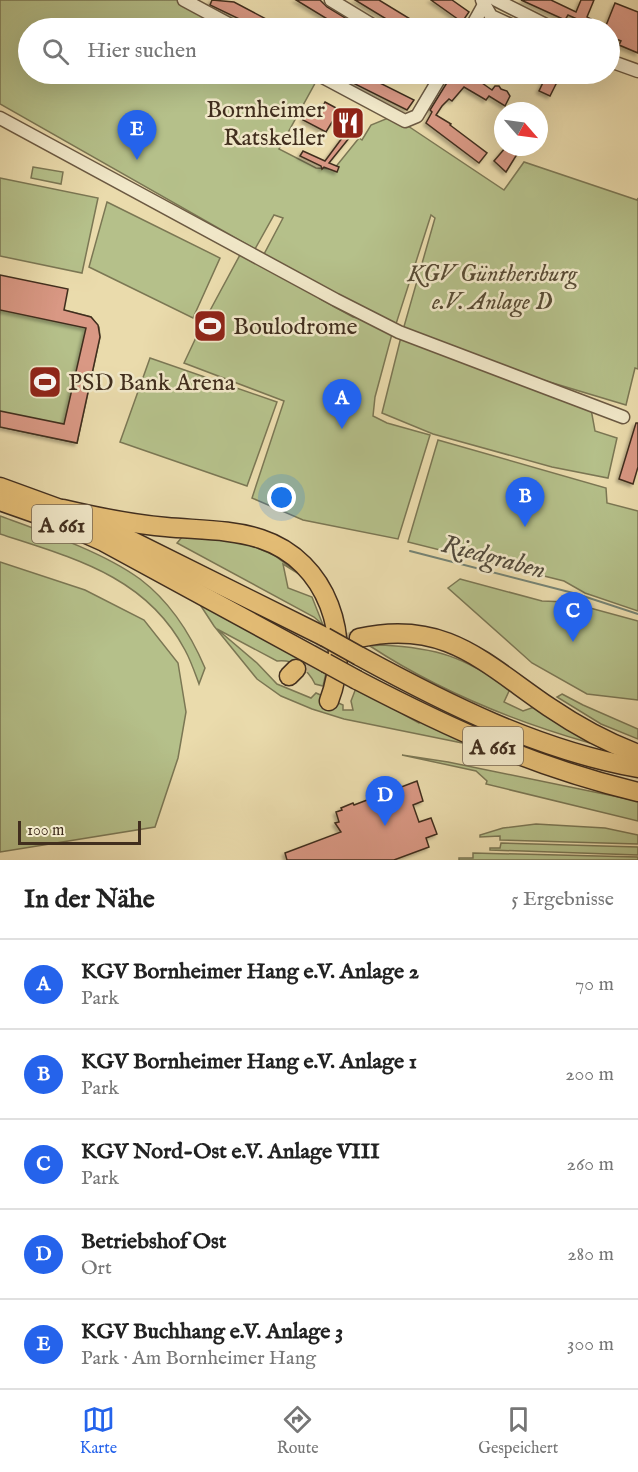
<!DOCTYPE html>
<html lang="de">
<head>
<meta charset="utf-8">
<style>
	:root { --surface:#fff; --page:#f6f6f6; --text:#222; --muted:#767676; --line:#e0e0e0; --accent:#2563eb }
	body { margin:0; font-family:"IM FELL English",serif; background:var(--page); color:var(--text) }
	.compass { position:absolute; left:494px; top:102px; width:54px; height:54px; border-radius:50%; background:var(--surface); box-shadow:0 6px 24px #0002; rotate:118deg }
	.scale { position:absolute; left:18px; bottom:15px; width:123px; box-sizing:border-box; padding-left:6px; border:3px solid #412e1e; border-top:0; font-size:16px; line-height:21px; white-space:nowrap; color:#412e1e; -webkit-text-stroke:4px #f1e8c9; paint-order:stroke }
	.you { position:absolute; left:282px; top:498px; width:21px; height:21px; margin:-15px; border:4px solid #fff; border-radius:50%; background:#1a73e8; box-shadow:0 0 0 9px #1a73e833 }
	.badge { display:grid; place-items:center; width:39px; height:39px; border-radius:50%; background:var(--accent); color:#fff; font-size:20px; font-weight:700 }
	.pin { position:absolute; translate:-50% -50px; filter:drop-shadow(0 2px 3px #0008) }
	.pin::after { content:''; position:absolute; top:32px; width:21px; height:18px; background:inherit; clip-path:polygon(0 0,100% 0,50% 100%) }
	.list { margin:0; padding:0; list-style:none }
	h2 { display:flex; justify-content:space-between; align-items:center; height:78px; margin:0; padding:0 24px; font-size:26px }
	h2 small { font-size:20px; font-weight:400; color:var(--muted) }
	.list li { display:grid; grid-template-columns:39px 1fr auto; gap:18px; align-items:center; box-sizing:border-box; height:90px; padding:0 24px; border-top:2px solid var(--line) }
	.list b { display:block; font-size:22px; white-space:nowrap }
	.list p { margin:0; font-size:20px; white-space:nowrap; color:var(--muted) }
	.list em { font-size:20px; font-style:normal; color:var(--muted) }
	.icon { flex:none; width:33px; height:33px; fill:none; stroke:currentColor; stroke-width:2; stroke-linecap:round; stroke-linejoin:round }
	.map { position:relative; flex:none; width:638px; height:860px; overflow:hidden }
	.search { position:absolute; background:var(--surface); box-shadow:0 6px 24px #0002; left:18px; right:18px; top:18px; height:66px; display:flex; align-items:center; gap:15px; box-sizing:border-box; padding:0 21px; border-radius:33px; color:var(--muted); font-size:22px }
	.sheet { height:528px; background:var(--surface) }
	nav { display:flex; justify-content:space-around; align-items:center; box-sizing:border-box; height:84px; border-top:2px solid var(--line); background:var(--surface); font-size:16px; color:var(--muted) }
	nav a { display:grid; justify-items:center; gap:3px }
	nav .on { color:var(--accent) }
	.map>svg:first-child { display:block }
	.green { fill:#b5c08a; stroke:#7b7754; stroke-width:1.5 }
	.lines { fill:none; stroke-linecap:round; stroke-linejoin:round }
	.stream { stroke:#758374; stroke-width:2 }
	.building { fill:#d99884; stroke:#412e1e; stroke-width:1.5; filter:url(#shadow) }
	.highway-tunnel { stroke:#c8b890; stroke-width:18; stroke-dasharray:18 9; stroke-linecap:butt }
	.minor-casing { stroke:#6b5942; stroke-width:15 }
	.highway-casing { stroke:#412e1e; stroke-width:21 }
	.minor { stroke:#f1e8c9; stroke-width:12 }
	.highway { stroke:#e5be76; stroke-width:18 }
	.highway-bridge-casing { stroke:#412e1e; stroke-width:21; stroke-linecap:butt }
	.highway-bridge { stroke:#e5be76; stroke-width:18 }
	.labels { text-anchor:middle; stroke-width:5; stroke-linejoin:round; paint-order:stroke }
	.shield { fill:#f1e8c9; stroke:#766651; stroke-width:1.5 }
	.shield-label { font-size:22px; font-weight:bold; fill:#412e1e }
	.poi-label { font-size:24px; fill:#412e1e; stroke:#f1e8c9; text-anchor:start }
	.park-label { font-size:24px; font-style:italic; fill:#584b34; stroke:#f1e8c9 }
	.water-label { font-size:26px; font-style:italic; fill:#524a3b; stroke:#f1e8c9 }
</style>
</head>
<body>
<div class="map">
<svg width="638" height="860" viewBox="0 0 638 860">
	<defs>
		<filter id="shadow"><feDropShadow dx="-2.5" dy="2.5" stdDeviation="1.5" flood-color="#0004"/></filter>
	</defs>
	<rect width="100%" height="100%" fill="#eadbac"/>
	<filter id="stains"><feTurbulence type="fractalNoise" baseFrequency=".00333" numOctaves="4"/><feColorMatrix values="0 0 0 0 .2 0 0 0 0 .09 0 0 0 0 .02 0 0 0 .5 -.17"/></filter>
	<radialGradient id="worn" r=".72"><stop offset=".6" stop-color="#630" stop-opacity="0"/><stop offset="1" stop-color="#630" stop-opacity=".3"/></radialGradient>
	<!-- green -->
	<g class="green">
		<path d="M 0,0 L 180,0 L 232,28 L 28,28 L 28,74 L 315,74 L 319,76 L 279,149 L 316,168 L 334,169 L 359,138 L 362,140 L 371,125 L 393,116 L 504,190 L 524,162 L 637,200 L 638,198 L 638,369 L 635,368 L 626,405 L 506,369 L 403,330 L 435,218 L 431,215 L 396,324 L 263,256 L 283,218 L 274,215 L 255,249 L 0,104 Z"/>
		<path d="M 33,167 L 63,172 L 61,184 L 31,178 Z"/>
		<path d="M 0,178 L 98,198 L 82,273 L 0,256 Z"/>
		<path d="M 107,202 L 220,258 L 193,318 L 89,267 Z"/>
		<path d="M 241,253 L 313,291 L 320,299 L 353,317 L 366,320 L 392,334 L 375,397 L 373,416 L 387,423 L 430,435 L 398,539 L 303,520 L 252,498 L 284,401 L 184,363 L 200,329 Z"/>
		<path d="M 0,286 L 64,310 L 91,317 L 99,327 L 100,337 L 77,443 L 0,427 Z"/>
		<path d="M 401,337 L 591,409 L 595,431 L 617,438 L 608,478 L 552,467 L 433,434 L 382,413 Z"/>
		<path d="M 150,358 L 277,402 L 247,486 L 120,442 Z"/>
		<path d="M 438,440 L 606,488 L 607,503 L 638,511 L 638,611 L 585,593 L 564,581 L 408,542 Z"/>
		<path d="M 0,516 C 44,532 103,552 140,579 C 169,601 191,635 205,668 L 199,684 C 195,673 191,661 185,650 C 146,576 73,558 0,534 Z"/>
		<path d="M 183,536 L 235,541 L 255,547 L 274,555 L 299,574 L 283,564 L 288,588 L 312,597 L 323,625 L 314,617 L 177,543 Z"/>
		<path d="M 0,562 L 85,590 L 144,620 L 178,663 L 186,712 L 178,758 L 155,827 L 0,852 Z"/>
		<path d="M 460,579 L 542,601 L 568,602 L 638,621 L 638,700 L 587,694 L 532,663 L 448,588 Z"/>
		<path d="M 199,603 L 326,673 L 323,686 L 315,684 C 308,669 294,659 277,661 L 217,629 L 257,663 L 277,684 L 311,698 L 316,693 L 343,705 L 343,710 L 353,710 L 351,701 L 356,688 L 419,723 L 422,719 L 482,747 L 344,719 L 312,709 L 281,696 L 257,679 L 214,626 Z"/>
		<path d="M 382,645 C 439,648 463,657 510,689 L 504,702 L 523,711 L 537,706 L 591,739 L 590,743 C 513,721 437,690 370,646 Z"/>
		<path d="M 562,694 L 583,705 L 638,729 L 638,739 L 601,724 L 557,697 Z"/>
		<path d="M 402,755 L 448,762 L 638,801 L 638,821 L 486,784 L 487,781 L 476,771 Z"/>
		<path d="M 536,824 L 605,828 L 638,835 L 638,844 L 500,840 L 500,836 L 480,837 L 480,835 L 503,828 Z"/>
		<path d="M 501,843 L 638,847 L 638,855 L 490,850 L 490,848 L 500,848 Z"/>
		<path d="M 473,853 L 638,857 L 638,860 L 459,860 L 459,858 L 473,858 Z"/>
	</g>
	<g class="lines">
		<!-- stream -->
		<path class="stream" d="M 410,551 L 577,594 L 638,614"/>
	</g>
	<!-- building -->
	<g class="building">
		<path d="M 212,0 L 234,2 L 283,28 L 258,28 L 210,5 Z"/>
		<path d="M 296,0 L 320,0 L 327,7 L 362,28 L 342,28 Z"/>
		<path d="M 355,0 L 379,0 L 425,28 L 401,28 Z"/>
		<path d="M 431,0 L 452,0 L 469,12 L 462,22 Z"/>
		<path d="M 521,0 L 551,0 L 576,12 L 581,0 L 594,0 L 587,17 L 591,19 L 588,24 L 568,15 L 565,20 Z"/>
		<path d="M 615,3 L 638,12 L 638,53 L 619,45 L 621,41 L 609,36 L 609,28 L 605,28 Z"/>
		<path d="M 340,74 L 362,74 L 414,100 L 407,110 L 353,83 L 354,81 Z"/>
		<path d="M 455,74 L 472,76 L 492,90 L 495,86 L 499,86 L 501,89 L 507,91 L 510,96 L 505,106 L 489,96 L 486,100 L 464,87 L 452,101 L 449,99 L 442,106 L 436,115 L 451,124 L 450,125 L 487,153 L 479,163 L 426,123 L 432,112 L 430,110 L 448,81 Z"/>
		<path d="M 547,74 L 561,74 L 550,96 L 539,91 Z"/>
		<path d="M 325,102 L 362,122 L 329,163 L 339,167 L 337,172 L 324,167 L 322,169 L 321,166 L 300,156 L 303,151 L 325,161 L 348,130 L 332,122 L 326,132 L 303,120 L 309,109 L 318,115 Z"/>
		<path d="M 506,147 L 519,147 L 517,150 L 519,151 L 506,172 L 494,161 Z"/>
		<path d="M 0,275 L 68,289 L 64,310 L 91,317 L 98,325 L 100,337 L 77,443 L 0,427 L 0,411 L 64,424 L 86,328 L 0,310 Z"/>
		<path d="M 636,423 L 638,423 L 638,467 L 633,484 L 619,479 Z"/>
		<path d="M 417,781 L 423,801 L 413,805 L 419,822 L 431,818 L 437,834 L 426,838 L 429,847 L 394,860 L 287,860 L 285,853 L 341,832 L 335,823 L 339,822 L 336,812 L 342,810 L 341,808 L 353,803 L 354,805 Z"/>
	</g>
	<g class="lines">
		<!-- highway-tunnel -->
		<path class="highway-tunnel" d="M 296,669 L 319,653 L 359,638"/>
		<!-- minor casing -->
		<g class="minor-casing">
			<g id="minor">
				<path d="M 184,0 L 236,28"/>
				<path d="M 331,0 L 377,28"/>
				<path d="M 482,0 L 491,16 L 517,28"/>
				<path d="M 496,0 L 552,28"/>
				<path d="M 471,28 L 486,1"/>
				<path d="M 610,61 L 638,71"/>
				<path d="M 317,74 L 405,121 L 417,116 L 442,74"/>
				<path d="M 0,118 L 336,300 L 399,332 L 623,417"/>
			</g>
		</g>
		<!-- highway casing -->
		<g class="highway-casing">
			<g id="highway">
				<path d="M 0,487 L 88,519 L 325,637"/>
				<path d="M 0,501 L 57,521 L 104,542 L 326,663"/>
				<path d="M 63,509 C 97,517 131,524 166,527 C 197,530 231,529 261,539 C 328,561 353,639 329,701"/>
				<path d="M 359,638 C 445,619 483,662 549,707 C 577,726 606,742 638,754"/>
				<path d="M 359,656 C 447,704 538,750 638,768"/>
				<path d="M 289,676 L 296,669"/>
				<path d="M 357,680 C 451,729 534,767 638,792"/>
			</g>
		</g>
		<!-- minor -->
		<use href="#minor" class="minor"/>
		<!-- highway -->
		<use href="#highway" class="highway"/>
		<!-- highway-bridge casing -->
		<g class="highway-bridge-casing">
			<g id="highway-bridge">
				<path d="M 325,637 L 359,656"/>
				<path d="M 326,663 L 357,680"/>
			</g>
		</g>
		<!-- highway-bridge -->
		<use href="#highway-bridge" class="highway-bridge"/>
	</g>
	<!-- icons -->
	<defs>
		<g id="restaurant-square" transform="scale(1.725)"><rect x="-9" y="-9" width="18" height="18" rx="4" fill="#8f2418" stroke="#f1e8c9"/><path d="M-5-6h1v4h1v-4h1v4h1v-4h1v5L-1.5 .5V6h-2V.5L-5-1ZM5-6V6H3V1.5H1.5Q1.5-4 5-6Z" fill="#fff"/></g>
		<g id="stadium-square" transform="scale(1.725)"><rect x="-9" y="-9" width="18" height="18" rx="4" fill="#8f2418" stroke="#f1e8c9"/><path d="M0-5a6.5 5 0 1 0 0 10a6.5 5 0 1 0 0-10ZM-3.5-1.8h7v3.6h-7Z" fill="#fff"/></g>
	</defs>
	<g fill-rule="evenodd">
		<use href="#restaurant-square" x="348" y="123"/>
		<use href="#stadium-square" x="210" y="326"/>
		<use href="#stadium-square" x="45" y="382"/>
	</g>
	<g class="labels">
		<!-- shield labels -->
		<g class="shield">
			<rect x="32" y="505" width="60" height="38" rx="4.5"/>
			<rect x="463" y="727" width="60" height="38" rx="4.5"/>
		</g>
		<g class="shield-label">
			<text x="62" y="532">A 661</text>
			<text x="493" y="754">A 661</text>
		</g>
		<!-- poi labels -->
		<g class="poi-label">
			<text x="325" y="117" text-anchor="end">Bornheimer<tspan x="325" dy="28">Ratskeller</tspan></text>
			<text x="233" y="334">Boulodrome</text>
			<text x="68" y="390">PSD Bank Arena</text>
		</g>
		<!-- park labels -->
		<g class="park-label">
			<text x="492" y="281">KGV Günthersburg<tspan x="492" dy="28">e.V. Anlage D</tspan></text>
		</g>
		<!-- water labels -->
		<g class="water-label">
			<text transform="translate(494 556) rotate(15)" y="9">Riedgraben</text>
		</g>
	</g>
	<rect width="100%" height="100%" filter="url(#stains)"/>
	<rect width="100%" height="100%" fill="url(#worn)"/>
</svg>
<svg class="compass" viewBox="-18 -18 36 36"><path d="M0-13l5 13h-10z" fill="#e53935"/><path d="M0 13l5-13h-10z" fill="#767676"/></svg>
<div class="scale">100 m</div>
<div class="you"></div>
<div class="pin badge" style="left:342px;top:429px">A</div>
<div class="pin badge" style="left:525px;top:527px">B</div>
<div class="pin badge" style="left:573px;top:642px">C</div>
<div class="pin badge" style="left:385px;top:826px">D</div>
<div class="pin badge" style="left:137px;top:160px">E</div>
<div class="search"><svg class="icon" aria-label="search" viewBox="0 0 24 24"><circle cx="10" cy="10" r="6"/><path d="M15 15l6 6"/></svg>Hier suchen</div>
</div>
<section class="sheet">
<h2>In der Nähe<small>5 Ergebnisse</small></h2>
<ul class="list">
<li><span class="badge">A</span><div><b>KGV Bornheimer Hang e.V. Anlage 2</b><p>Park</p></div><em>70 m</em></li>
<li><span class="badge">B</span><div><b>KGV Bornheimer Hang e.V. Anlage 1</b><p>Park</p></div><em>200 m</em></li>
<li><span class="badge">C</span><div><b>KGV Nord-Ost e.V. Anlage VIII</b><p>Park</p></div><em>260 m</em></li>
<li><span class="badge">D</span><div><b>Betriebshof Ost</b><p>Ort</p></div><em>280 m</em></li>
<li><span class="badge">E</span><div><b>KGV Buchhang e.V. Anlage 3</b><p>Park · Am Bornheimer Hang</p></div><em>300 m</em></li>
</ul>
</section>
<nav>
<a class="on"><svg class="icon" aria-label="map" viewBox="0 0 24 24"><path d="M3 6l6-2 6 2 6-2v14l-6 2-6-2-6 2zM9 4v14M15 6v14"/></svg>Karte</a>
<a><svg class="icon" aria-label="directions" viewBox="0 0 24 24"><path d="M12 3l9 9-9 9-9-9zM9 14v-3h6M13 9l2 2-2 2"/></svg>Route</a>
<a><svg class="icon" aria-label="saved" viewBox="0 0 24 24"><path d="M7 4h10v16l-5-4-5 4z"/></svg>Gespeichert</a>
</nav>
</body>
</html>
